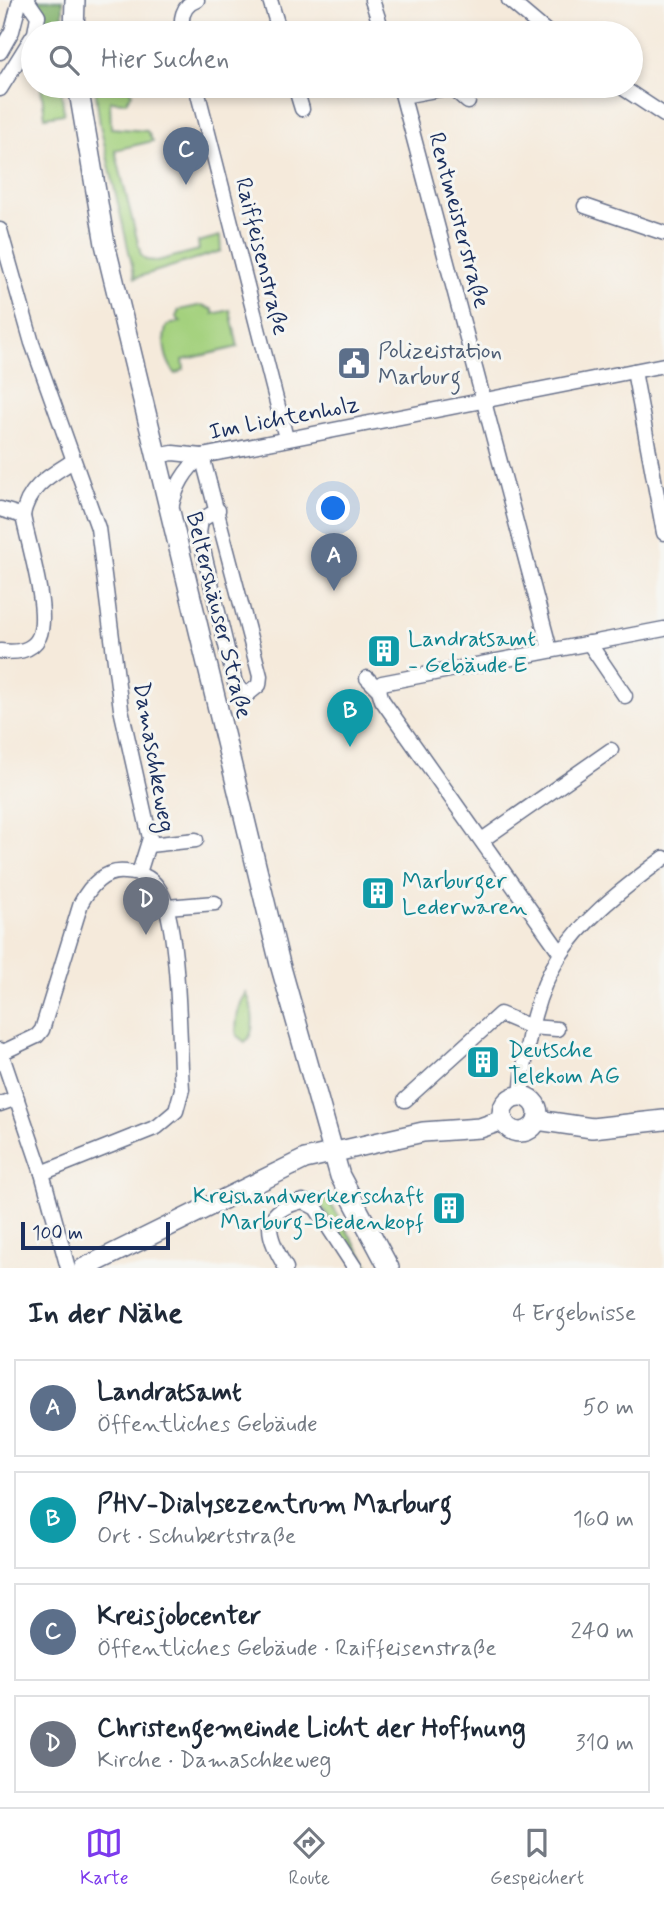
<!DOCTYPE html>
<html lang="de">
<head>
<meta charset="utf-8">
<style>
	:root { --surface:#fff; --page:#f6f6f7; --text:#1f2937; --muted:#747a83; --line:#e0e1e3; --accent:#7c3aed }
	body { margin:0; font-family:Mynerve,sans-serif; background:var(--page); color:var(--text) }
	.scale { position:absolute; left:21px; bottom:18px; width:149px; box-sizing:border-box; padding-left:7px; border:4px solid #1b2f5e; border-top:0; font-size:19px; line-height:24px; white-space:nowrap; color:#1b2f5e; -webkit-text-stroke:5px #f6f6f2; paint-order:stroke }
	.you { position:absolute; left:334px; top:509px; width:24px; height:24px; margin:-18px; border:5px solid #fff; border-radius:50%; background:#1a73e8; box-shadow:0 0 0 10px #1a73e833 }
	.badge { display:grid; place-items:center; width:46px; height:46px; border-radius:50%; background:var(--accent); color:#fff; font-size:23px; font-weight:700 }
	.pin { position:absolute; translate:-50% -58px; filter:drop-shadow(0 2px 4px #0008) }
	.pin::after { content:''; position:absolute; top:37px; width:24px; height:21px; background:inherit; clip-path:polygon(0 0,100% 0,50% 100%) }
	.list { margin:0; padding:0; list-style:none }
	h2 { display:flex; justify-content:space-between; align-items:center; height:91px; margin:0; padding:0 28px; font-size:30px }
	h2 small { font-size:23px; font-weight:400; color:var(--muted) }
	.list li { display:grid; grid-template-columns:46px 1fr auto; gap:21px; align-items:center; box-sizing:border-box; height:98px; margin:0 14px 14px; padding:0 14px; border:2px solid var(--line); border-radius:0px }
	.list b { display:block; font-size:26px; white-space:nowrap }
	.list p { margin:0; font-size:23px; white-space:nowrap; color:var(--muted) }
	.list em { font-size:23px; font-style:normal; color:var(--muted) }
	.icon { flex:none; width:38px; height:38px; fill:none; stroke:currentColor; stroke-width:2; stroke-linecap:round; stroke-linejoin:round }
	.map { position:relative; flex:none; width:664px; height:1268px; overflow:hidden }
	.search { position:absolute; background:var(--surface); box-shadow:0 4px 10px #0003; left:21px; right:21px; top:21px; height:77px; display:flex; align-items:center; gap:18px; box-sizing:border-box; padding:0 24px; border-radius:38px; color:var(--muted); font-size:26px }
	.sheet { height:539px; background:var(--surface) }
	nav { display:flex; justify-content:space-around; align-items:center; box-sizing:border-box; height:98px; border-top:2px solid var(--line); background:var(--surface); font-size:19px; color:var(--muted) }
	nav a { display:grid; justify-items:center; gap:4px }
	nav .on { color:var(--accent) }
	.map>svg:first-child { display:block }
	.green { fill:#a4d17e; stroke:#60806e; stroke-width:2 }
	.forest { fill:#83b36d; stroke:#4f7166; stroke-width:2 }
	.lines { fill:none; stroke-linecap:round; stroke-linejoin:round }
	.minor-casing { stroke:#67708a; stroke-width:17 }
	.major-casing { stroke:#67708a; stroke-width:22 }
	.minor { stroke:#fff; stroke-width:14 }
	.major { stroke:#fff; stroke-width:19 }
	.labels { text-anchor:middle; stroke-width:6; stroke-linejoin:round; paint-order:stroke }
	.street-label { font-size:23px; fill:#1b2f5e; stroke:#f6f6f2 }
	.service-label { font-size:23px; fill:#4e5e75; stroke:#f6f6f2; text-anchor:start }
	.culture-label { font-size:23px; fill:#0d838f; stroke:#f6f6f2; text-anchor:start }
</style>
</head>
<body>
<div class="map">
<svg width="664" height="1268" viewBox="0 0 664 1268">
	<rect width="100%" height="100%" fill="#f6f6f2"/>
	<filter id="ink" filterUnits="userSpaceOnUse"><feTurbulence type="fractalNoise" baseFrequency=".0143" numOctaves="2"/><feDisplacementMap in="SourceGraphic" scale="14" xChannelSelector="R" yChannelSelector="G"/><feConvolveMatrix kernelMatrix="1 2 1 2 8 2 1 2 1" color-interpolation-filters="sRGB"/></filter>
	<filter id="wash" filterUnits="userSpaceOnUse"><feTurbulence type="fractalNoise" baseFrequency=".00686" numOctaves="4" result="noise"/><feDisplacementMap in="SourceGraphic" scale="28" xChannelSelector="R" yChannelSelector="G"/><feGaussianBlur stdDeviation="1.57" result="paint"/><feColorMatrix in="noise" values="0 0 0 0 0 0 0 0 0 0 0 0 0 0 0 0 0 1.4 0 .05"/><feComposite in="paint" operator="in"/></filter>
	<g filter="url(#wash)">
		<rect width="100%" height="100%" fill="#f5eadb"/>
		<!-- green -->
		<g class="green">
			<path d="M 41,86 L 61,86 L 64,114 L 45,117 Z"/>
			<path d="M 95,86 L 111,89 L 113,86 L 127,86 L 132,94 L 126,102 L 110,101 L 111,128 L 147,131 L 153,141 L 115,150 L 141,255 L 146,260 L 157,261 L 199,250 L 198,242 L 220,236 L 221,251 L 135,278 L 100,125 Z"/>
			<path d="M 202,305 L 213,310 L 213,314 L 230,310 L 238,347 L 183,360 L 184,369 L 176,374 C 165,362 161,341 167,325 L 181,322 L 176,317 L 179,310 Z"/>
			<path d="M 246,993 C 253,1005 257,1034 245,1042 L 237,1036 C 235,1021 238,1006 246,993 Z"/>
			<path d="M 321,1195 L 329,1201 L 370,1268 L 363,1268 L 315,1197 Z"/>
		</g>
		<!-- forest -->
		<path class="forest" d="M 34,0 L 63,0 L 63,33 L 41,33 Z"/>
	</g>
	<g filter="url(#ink)">
		<g class="lines">
			<!-- minor casing -->
			<g class="minor-casing">
				<g id="minor">
					<path d="M 27,0 L 38,16 L 35,33"/>
					<path d="M 270,0 L 280,33"/>
					<path d="M 372,0 L 383,33"/>
					<path d="M 509,0 L 548,33"/>
					<path d="M 183,33 C 180,20 182,5 197,0"/>
					<path d="M 0,52 L 12,31 L 20,0"/>
					<path d="M 196,86 L 286,438"/>
					<path d="M 295,86 L 302,109"/>
					<path d="M 400,86 L 550,650"/>
					<path d="M 620,86 L 664,115"/>
					<path d="M 0,89 L 33,36"/>
					<path d="M 403,96 L 451,87 L 468,102"/>
					<path d="M 585,206 L 664,233"/>
					<path d="M 0,230 L 32,343 L 98,528 L 121,709 L 150,838 L 139,873"/>
					<path d="M 634,371 L 664,533"/>
					<path d="M 156,456 L 173,453 L 202,456 L 664,365"/>
					<path d="M 202,456 L 260,676 L 259,685 L 248,694 L 241,691 L 235,683 L 199,533 L 201,520 L 218,510"/>
					<path d="M 171,508 C 176,486 184,471 202,456"/>
					<path d="M 0,509 L 23,516"/>
					<path d="M 589,643 L 625,696"/>
					<path d="M 0,651 C 14,653 32,652 39,637 C 50,612 28,543 23,516 C 27,487 51,475 73,461"/>
					<path d="M 367,678 L 379,690 L 382,700 L 560,952"/>
					<path d="M 379,690 L 382,683 L 664,629"/>
					<path d="M 482,840 L 611,750"/>
					<path d="M 149,845 L 196,840"/>
					<path d="M 167,907 L 215,903"/>
					<path d="M 0,1050 L 42,1173 L 68,1268"/>
					<path d="M 1,1053 L 37,1036 L 42,1030 L 81,903 C 90,886 105,869 126,872 C 139,873 150,876 158,888 C 180,918 179,1046 182,1089 L 176,1111 L 157,1127 L 42,1173"/>
					<path d="M 521,1096 C 533,967 563,933 664,858"/>
					<path d="M 405,1100 L 500,1014 L 531,1027 L 557,1029"/>
					<path d="M 0,1104 L 17,1098"/>
					<path d="M 286,1268 C 268,1237 256,1212 303,1201 L 316,1208 L 355,1268"/>
				</g>
			</g>
			<!-- major casing -->
			<g class="major-casing">
				<g id="major">
					<path d="M 74,33 L 75,0"/>
					<path d="M 78,86 L 105,244 L 280,964 L 340,1176 L 389,1268"/>
					<circle cx="520" cy="1114" r="18"/>
					<path d="M 537,1120 L 592,1128 L 664,1120"/>
					<path d="M 84,1268 L 305,1159 L 423,1132 L 480,1128 L 503,1120"/>
				</g>
			</g>
			<!-- minor -->
			<use href="#minor" class="minor"/>
			<!-- major -->
			<use href="#major" class="major"/>
		</g>
	</g>
	<!-- icons -->
	<defs>
		<g id="civic-square" transform="scale(1.75)"><rect x="-9" y="-9" width="18" height="18" rx="4" fill="#5c6f8a" stroke="#f6f6f2"/><path d="M-.6-6.5H3V-4.5H.6V-3L4-1V1h2V6H-6V1h2V-1L-.6-3ZM-1.2 2.5V6h2.4V2.5Z" fill="#fff"/></g>
		<g id="building-square" transform="scale(1.75)"><rect x="-9" y="-9" width="18" height="18" rx="4" fill="#0f9aa8" stroke="#f6f6f2"/><path d="M-4-6H4V6H1V3H-1V6H-4ZM-2.5-4.3h1.7v1.8h-1.7ZM.8-4.3h1.7v1.8H.8ZM-2.5-1h1.7V.8h-1.7ZM.8-1h1.7V.8H.8Z" fill="#fff"/></g>
	</defs>
	<g fill-rule="evenodd">
		<use href="#civic-square" x="354" y="363"/>
		<use href="#building-square" x="384" y="651"/>
		<use href="#building-square" x="378" y="893"/>
		<use href="#building-square" x="483" y="1062"/>
		<use href="#building-square" x="449" y="1208"/>
	</g>
	<g class="labels">
		<!-- street labels -->
		<g class="street-label">
			<text transform="translate(460 220) rotate(75)" y="8">Rentmeisterstraße</text>
			<text transform="translate(263 256) rotate(76)" y="8">Raiffeisenstraße</text>
			<text transform="translate(284 417) rotate(-11)" y="8">Im Lichtenholz</text>
			<text transform="translate(220 615) rotate(76)" y="8">Beltershäuser Straße</text>
			<text transform="translate(155 757) rotate(80)" y="8">Damaschkeweg</text>
		</g>
		<!-- service labels -->
		<g class="service-label">
			<text x="378" y="358">Polizeistation<tspan x="378" dy="26">Marburg</tspan></text>
		</g>
		<!-- culture labels -->
		<g class="culture-label">
			<text x="408" y="646">Landratsamt<tspan x="408" dy="26">- Gebäude E</tspan></text>
			<text x="402" y="888">Marburger<tspan x="402" dy="26">Lederwaren</tspan></text>
			<text x="508" y="1057">Deutsche<tspan x="508" dy="26">Telekom AG</tspan></text>
			<text x="424" y="1203" text-anchor="end">Kreishandwerkerschaft<tspan x="424" dy="26">Marburg-Biedenkopf</tspan></text>
		</g>
	</g>
</svg>
<div class="scale">100 m</div>
<div class="you"></div>
<div class="pin badge" style="left:334px;top:591px;background:#5c6f8a">A</div>
<div class="pin badge" style="left:350px;top:747px;background:#0f9aa8">B</div>
<div class="pin badge" style="left:186px;top:185px;background:#5c6f8a">C</div>
<div class="pin badge" style="left:146px;top:935px;background:#6b7280">D</div>
<div class="search"><svg class="icon" aria-label="search" viewBox="0 0 24 24"><circle cx="10" cy="10" r="6"/><path d="M15 15l6 6"/></svg>Hier suchen</div>
</div>
<section class="sheet">
<h2>In der Nähe<small>4 Ergebnisse</small></h2>
<ul class="list">
<li><span class="badge" style="background:#5c6f8a">A</span><div><b>Landratsamt</b><p>Öffentliches Gebäude</p></div><em>50 m</em></li>
<li><span class="badge" style="background:#0f9aa8">B</span><div><b>PHV-Dialysezentrum Marburg</b><p>Ort · Schubertstraße</p></div><em>160 m</em></li>
<li><span class="badge" style="background:#5c6f8a">C</span><div><b>Kreisjobcenter</b><p>Öffentliches Gebäude · Raiffeisenstraße</p></div><em>240 m</em></li>
<li><span class="badge" style="background:#6b7280">D</span><div><b>Christengemeinde Licht der Hoffnung</b><p>Kirche · Damaschkeweg</p></div><em>310 m</em></li>
</ul>
</section>
<nav>
<a class="on"><svg class="icon" aria-label="map" viewBox="0 0 24 24"><path d="M3 6l6-2 6 2 6-2v14l-6 2-6-2-6 2zM9 4v14M15 6v14"/></svg>Karte</a>
<a><svg class="icon" aria-label="directions" viewBox="0 0 24 24"><path d="M12 3l9 9-9 9-9-9zM9 14v-3h6M13 9l2 2-2 2"/></svg>Route</a>
<a><svg class="icon" aria-label="saved" viewBox="0 0 24 24"><path d="M7 4h10v16l-5-4-5 4z"/></svg>Gespeichert</a>
</nav>
</body>
</html>
